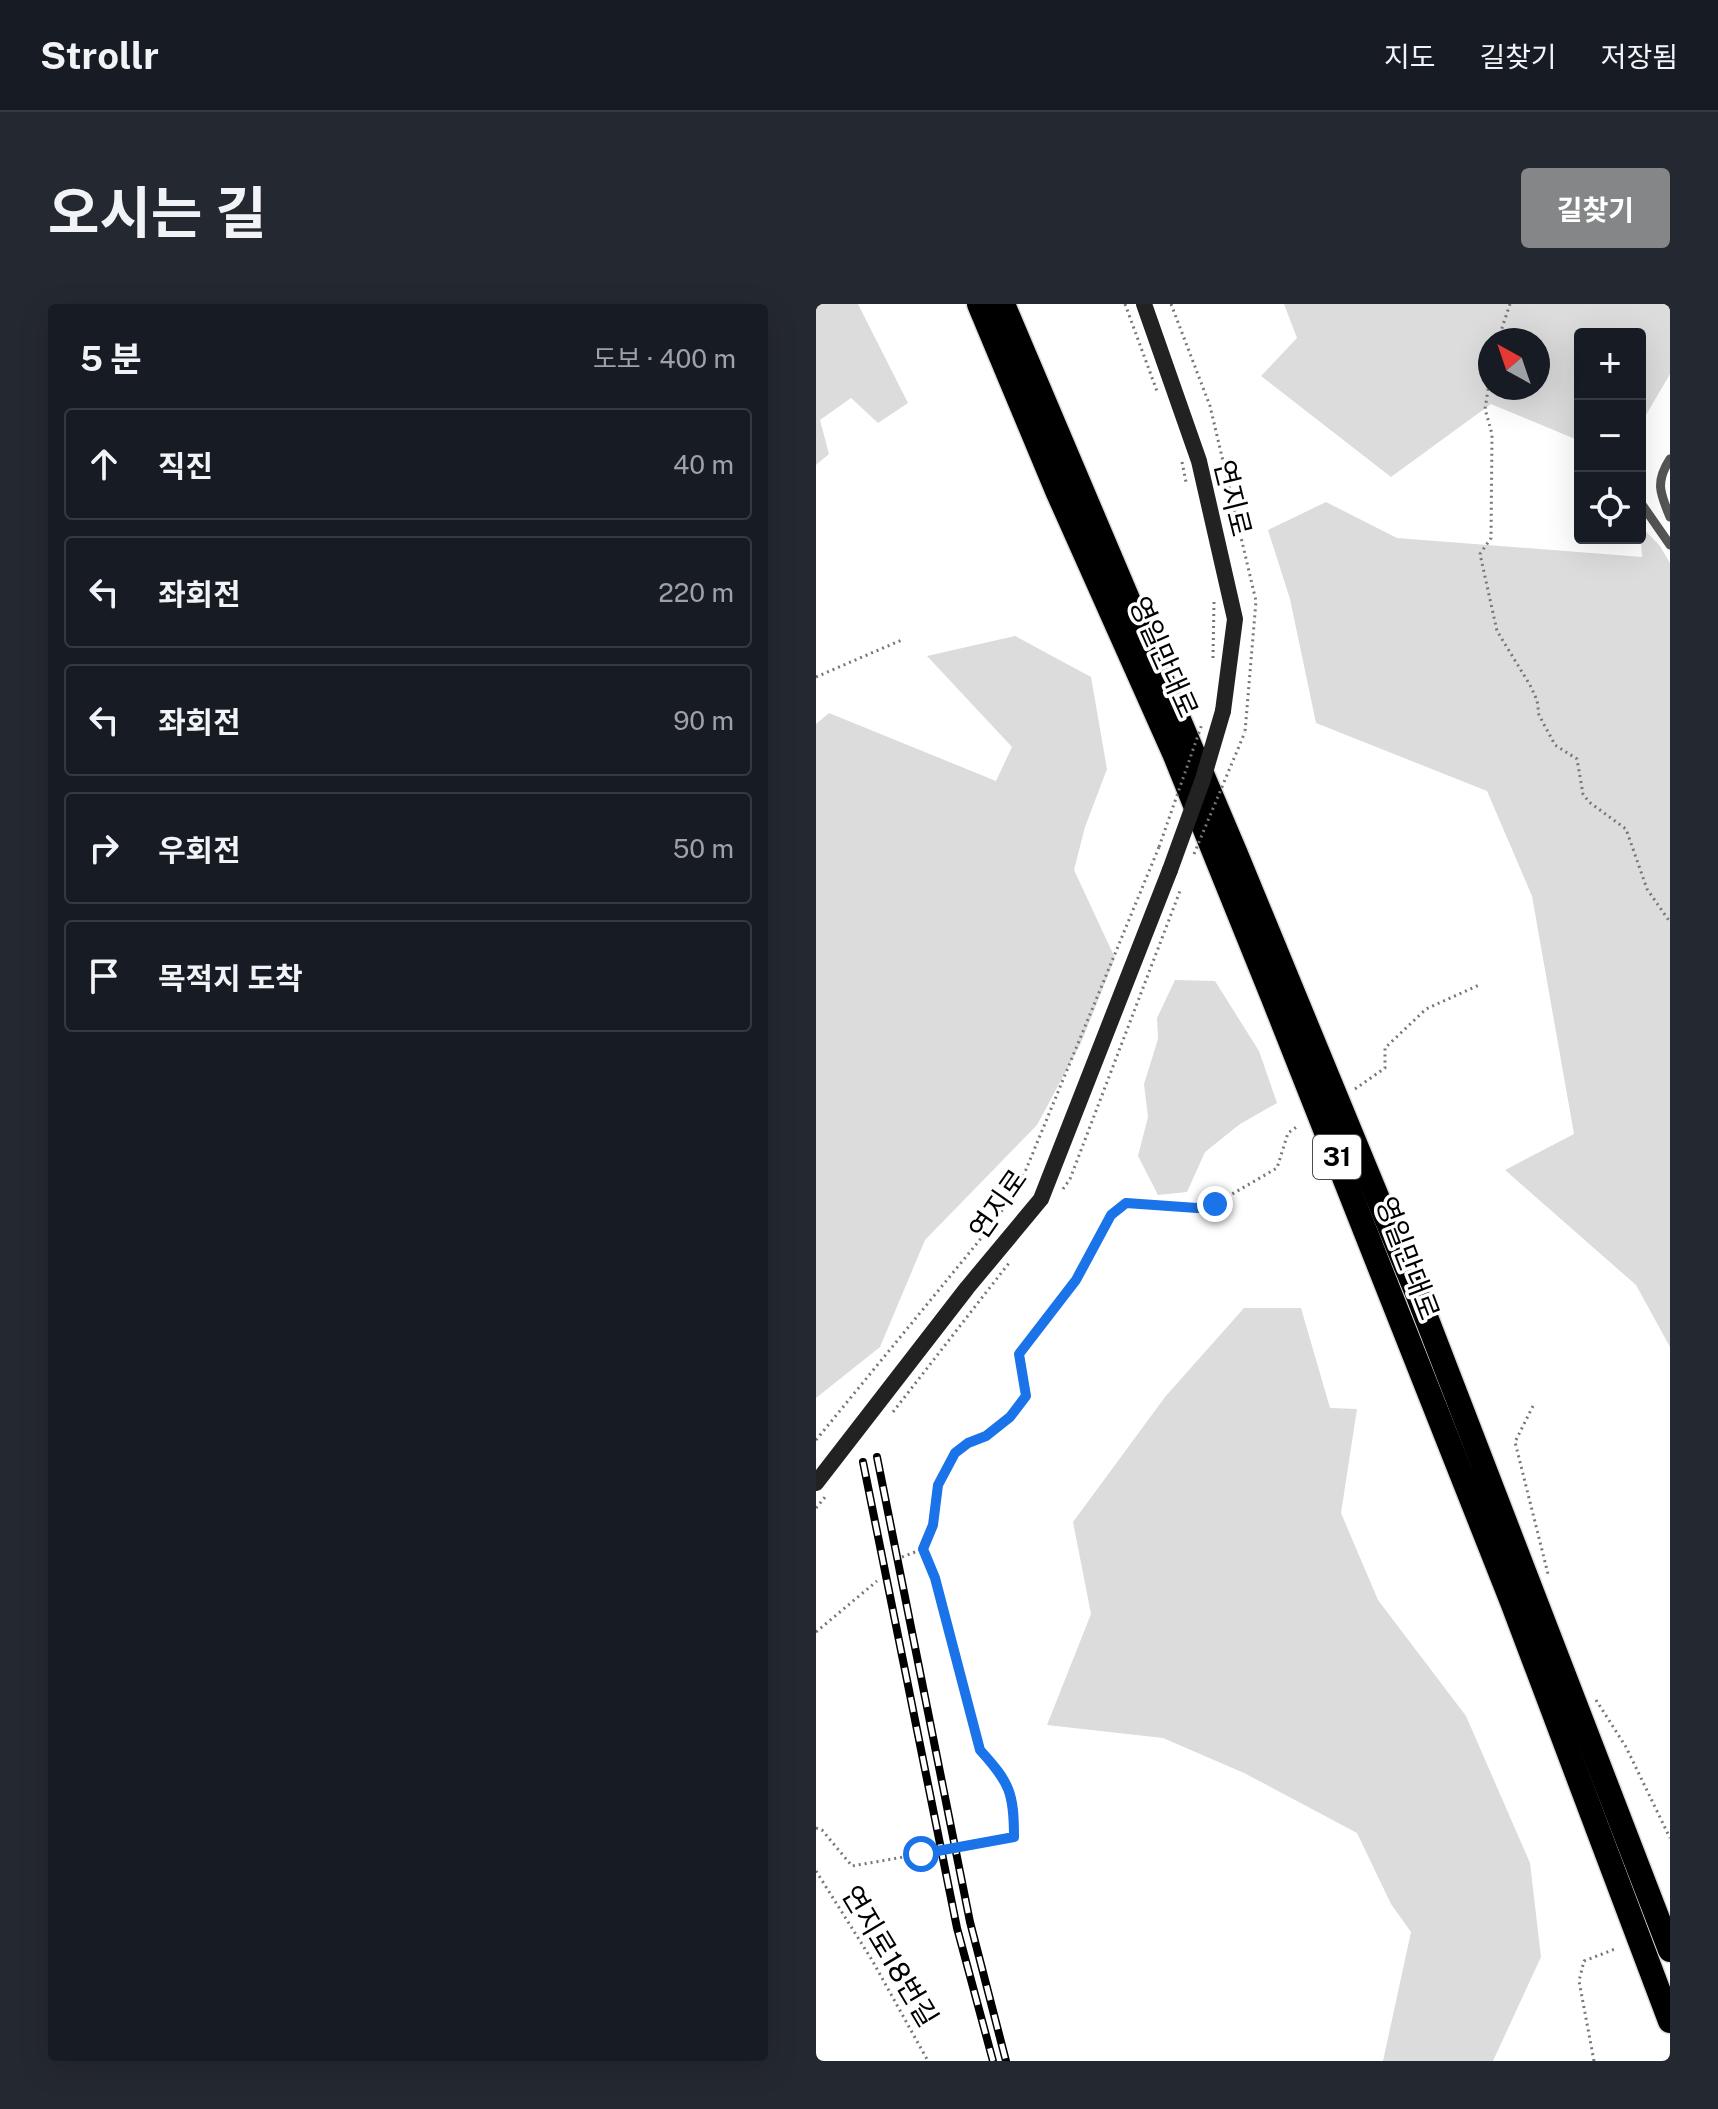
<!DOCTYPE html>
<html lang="ko">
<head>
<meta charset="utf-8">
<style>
	:root { --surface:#171b24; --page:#242831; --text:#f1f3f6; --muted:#9ea1a6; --line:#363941; --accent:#858687 }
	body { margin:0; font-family:"Public Sans","Noto Sans KR",sans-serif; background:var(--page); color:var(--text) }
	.controls { position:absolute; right:24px; top:24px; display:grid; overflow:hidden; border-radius:8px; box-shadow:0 8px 32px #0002 }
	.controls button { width:72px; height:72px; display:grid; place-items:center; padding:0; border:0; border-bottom:2px solid var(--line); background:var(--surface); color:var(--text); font:40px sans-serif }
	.compass { position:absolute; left:662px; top:24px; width:72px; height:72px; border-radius:50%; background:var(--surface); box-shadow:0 8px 32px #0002; rotate:320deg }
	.stop { position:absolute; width:24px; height:24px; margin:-18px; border:6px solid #1a73e8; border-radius:50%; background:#fff }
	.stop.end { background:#1a73e8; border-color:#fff; box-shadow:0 2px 8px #0008 }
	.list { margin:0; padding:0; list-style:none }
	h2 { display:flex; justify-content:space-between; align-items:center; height:104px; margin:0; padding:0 32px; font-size:34px }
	h2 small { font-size:26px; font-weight:400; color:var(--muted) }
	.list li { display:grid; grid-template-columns:52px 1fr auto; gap:24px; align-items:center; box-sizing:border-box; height:112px; margin:0 16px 16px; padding:0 16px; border:2px solid var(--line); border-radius:8px }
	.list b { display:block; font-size:30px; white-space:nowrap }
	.list em { font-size:26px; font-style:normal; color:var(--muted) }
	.icon { flex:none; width:44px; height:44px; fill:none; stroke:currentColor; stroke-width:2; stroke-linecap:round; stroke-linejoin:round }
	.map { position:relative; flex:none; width:854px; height:1757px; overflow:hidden; border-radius:8px }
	header { display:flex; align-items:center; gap:48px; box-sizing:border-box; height:112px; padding:0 40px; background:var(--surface); border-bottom:2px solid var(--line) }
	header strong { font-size:38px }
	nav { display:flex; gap:44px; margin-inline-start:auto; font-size:28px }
	.intro { display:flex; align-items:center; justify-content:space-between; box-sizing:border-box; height:192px; padding:0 48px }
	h1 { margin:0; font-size:56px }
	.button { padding:20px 36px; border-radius:8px; background:var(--accent); color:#fff; font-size:28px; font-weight:700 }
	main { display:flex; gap:48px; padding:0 48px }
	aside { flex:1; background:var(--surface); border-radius:8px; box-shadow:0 8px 32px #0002 }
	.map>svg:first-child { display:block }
	.green { fill:#dcdcdc; fill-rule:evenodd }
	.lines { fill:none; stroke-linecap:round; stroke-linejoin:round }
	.highway-casing { stroke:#dbdbdb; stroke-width:27 }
	.path { stroke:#777; stroke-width:3; stroke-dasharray:2 4; stroke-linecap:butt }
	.lane { stroke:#555; stroke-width:9 }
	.secondary { stroke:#222; stroke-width:16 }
	.highway { stroke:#000; stroke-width:24 }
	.rail-casing { stroke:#000; stroke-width:8 }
	.rail { stroke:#fff; stroke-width:5; stroke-dasharray:15; stroke-linecap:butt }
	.path-bridge { stroke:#777; stroke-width:3; stroke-dasharray:2 4; stroke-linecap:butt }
	.secondary-bridge { stroke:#222; stroke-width:16 }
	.route { stroke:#1a73e8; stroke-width:10 }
	.labels { text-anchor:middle; stroke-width:7; stroke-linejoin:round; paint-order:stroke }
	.shield { fill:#fff; stroke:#4c4c4c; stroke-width:2 }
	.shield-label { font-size:26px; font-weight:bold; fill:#000 }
	.street-label { font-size:28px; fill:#000; stroke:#fff }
</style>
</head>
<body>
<header>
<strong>Strollr</strong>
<nav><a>지도</a><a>길찾기</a><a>저장됨</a></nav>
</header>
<div class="intro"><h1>오시는 길</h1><a class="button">길찾기</a></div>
<main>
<aside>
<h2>5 분<small>도보 · 400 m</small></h2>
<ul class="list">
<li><svg class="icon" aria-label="ahead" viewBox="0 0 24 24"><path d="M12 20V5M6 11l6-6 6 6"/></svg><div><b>직진</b></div><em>40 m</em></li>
<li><svg class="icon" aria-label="left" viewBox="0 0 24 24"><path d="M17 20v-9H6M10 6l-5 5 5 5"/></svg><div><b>좌회전</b></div><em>220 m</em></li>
<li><svg class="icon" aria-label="left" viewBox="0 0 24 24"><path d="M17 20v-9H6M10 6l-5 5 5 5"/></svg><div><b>좌회전</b></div><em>90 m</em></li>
<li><svg class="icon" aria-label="right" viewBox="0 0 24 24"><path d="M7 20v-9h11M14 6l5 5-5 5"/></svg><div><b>우회전</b></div><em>50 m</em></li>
<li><svg class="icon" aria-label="arrive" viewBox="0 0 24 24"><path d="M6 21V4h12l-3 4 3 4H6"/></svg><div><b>목적지 도착</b></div></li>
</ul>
</aside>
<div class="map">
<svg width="854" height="1757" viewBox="0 0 854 1757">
	<rect width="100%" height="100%" fill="#fff"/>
	<!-- green -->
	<g class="green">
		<path d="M 0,0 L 42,0 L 92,99 L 62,119 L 35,94 L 4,116 L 13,150 L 0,161 Z"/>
		<path d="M 468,0 L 854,0 L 854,70 L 830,111 L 824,144 L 824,30 L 764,30 L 764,137 L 675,100 L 575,173 L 445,72 L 481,34 ZM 674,36 L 722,36 L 722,84 L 674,84 Z"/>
		<path d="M 510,198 L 581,234 L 826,253 L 824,221 L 844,242 L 854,259 L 854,1043 L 820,981 L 689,866 L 758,830 L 716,592 L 671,487 L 500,419 L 474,295 L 452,226 Z"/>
		<path d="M 199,332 L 275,373 L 291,465 L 269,523 L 258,566 L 299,654 L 265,739 L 221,821 L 109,936 L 64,1043 L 0,1094 L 0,420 L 13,409 L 180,477 L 196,443 L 111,352 Z"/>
		<path d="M 359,676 L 399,677 L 443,747 L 461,799 L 424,820 L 389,848 L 371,888 L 342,891 L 322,852 L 332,813 L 328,780 L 342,735 L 341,714 Z"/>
		<path d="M 428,1004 L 485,1004 L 514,1104 L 541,1105 L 525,1209 L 562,1296 L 650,1412 L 714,1559 L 725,1653 L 677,1757 L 567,1757 L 595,1628 L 575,1600 L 541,1529 L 428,1469 L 347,1434 L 231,1421 L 275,1310 L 257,1218 L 349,1093 Z"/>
	</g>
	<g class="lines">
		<!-- highway casing -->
		<g class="highway-casing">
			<g id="highway">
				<path d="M 163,0 L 242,189 L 358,449 L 457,694 L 696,1298 L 854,1717"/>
				<path d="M 187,0 L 420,550 L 602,992 L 854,1646"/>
			</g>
		</g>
		<!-- path -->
		<g class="path">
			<path d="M 309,0 L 342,90"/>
			<path d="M 355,0 L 394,102 L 440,297 L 429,428"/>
			<path d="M 682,36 L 694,0"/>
			<path d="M 674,73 L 669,105 L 676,130 L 675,234 L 664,250 L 681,327 L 714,381 L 721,396 L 723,411 L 739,441 L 761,455 L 767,490 L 773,498 L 810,525 L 831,585 L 854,618"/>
			<path d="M 366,158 L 370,178"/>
			<path d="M 397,354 L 398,298"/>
			<path d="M 0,373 L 88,335"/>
			<path d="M 539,785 L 569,764 L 569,744 L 610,705 L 663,681"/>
			<path d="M 247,885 L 254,875 L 364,587"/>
			<path d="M 717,1102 L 699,1138 L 732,1270"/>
			<path d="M 77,1108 L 193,959"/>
			<path d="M 0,1136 L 167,932 L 202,885 L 343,543"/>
			<path d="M 0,1204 L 10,1192"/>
			<path d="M 107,1245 L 117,1221 L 122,1181 L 139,1149 L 152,1139 L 170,1132 L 194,1113 L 210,1092 L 203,1050 L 260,976 L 295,911 L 310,899 L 381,904 L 399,900 L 461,864 L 472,829 L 482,822"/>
			<path d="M 86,1253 L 107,1245 L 119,1274 L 164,1446 C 194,1479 198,1490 198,1533 L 169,1539"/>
			<path d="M 0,1328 L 61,1277"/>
			<path d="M 780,1396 L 810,1443 L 854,1534"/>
			<path d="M 0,1524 L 6,1526 L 36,1562 L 105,1550"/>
			<path d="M 0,1567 L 56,1656 L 112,1757"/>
			<path d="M 778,1757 L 763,1677 L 768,1657 L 799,1645"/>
		</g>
		<!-- lane -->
		<g class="lane">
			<path d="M 854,155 C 839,178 844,189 854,213"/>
			<path d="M 827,202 L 854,241"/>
		</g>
		<!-- secondary -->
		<g class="secondary">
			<path d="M 328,0 L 383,157 L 419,315 L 407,407"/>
			<path d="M 0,1179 L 151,984 L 225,895 L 354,566"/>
		</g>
		<!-- highway -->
		<use href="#highway" class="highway"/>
		<!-- rail casing -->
		<g class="rail-casing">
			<g id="rail">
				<path d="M 61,1153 L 154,1618 L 190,1757"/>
				<path d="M 47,1158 L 141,1624 L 177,1757"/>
			</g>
		</g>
		<!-- rail -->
		<use href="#rail" class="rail"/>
		<!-- path-bridge -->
		<g class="path-bridge">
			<path d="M 343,543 L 386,420"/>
			<path d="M 378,550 L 429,428"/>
			<path d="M 105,1550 L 169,1539"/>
		</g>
		<!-- secondary-bridge -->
		<path class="secondary-bridge" d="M 354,566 L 387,475 L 407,407"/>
	</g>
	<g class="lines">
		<!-- route -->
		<path class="route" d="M 105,1550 L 198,1533 C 198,1489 194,1479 164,1446 L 119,1274 L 107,1245 L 117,1221 L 122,1181 L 139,1149 L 152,1139 L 170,1132 L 194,1113 L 210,1092 L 203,1050 L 260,976 L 295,911 L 310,899 L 381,904 L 399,900"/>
	</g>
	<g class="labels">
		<!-- shield labels -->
		<rect class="shield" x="497" y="831" width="48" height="44" rx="6"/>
		<g class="shield-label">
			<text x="521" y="862">31</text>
		</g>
		<!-- street labels -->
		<g class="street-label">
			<text transform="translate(417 194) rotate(76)" y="10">연지로</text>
			<text transform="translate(348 353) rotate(66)" y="10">영일만대로</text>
			<text transform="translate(182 900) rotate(-55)" y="10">연지로</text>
			<text transform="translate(592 954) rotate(69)" y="10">영일만대로</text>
			<text transform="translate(74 1652) rotate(59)" y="10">연지로18번길</text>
		</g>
	</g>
</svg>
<div class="controls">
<button>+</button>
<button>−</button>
<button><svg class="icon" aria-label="locate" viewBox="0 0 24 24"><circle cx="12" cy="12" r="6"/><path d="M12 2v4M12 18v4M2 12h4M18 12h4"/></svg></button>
</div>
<svg class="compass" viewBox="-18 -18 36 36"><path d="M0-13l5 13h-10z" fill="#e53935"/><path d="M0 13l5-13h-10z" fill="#9ea1a6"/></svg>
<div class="stop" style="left:105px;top:1550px"></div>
<div class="stop end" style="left:399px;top:900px"></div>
</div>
</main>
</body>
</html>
